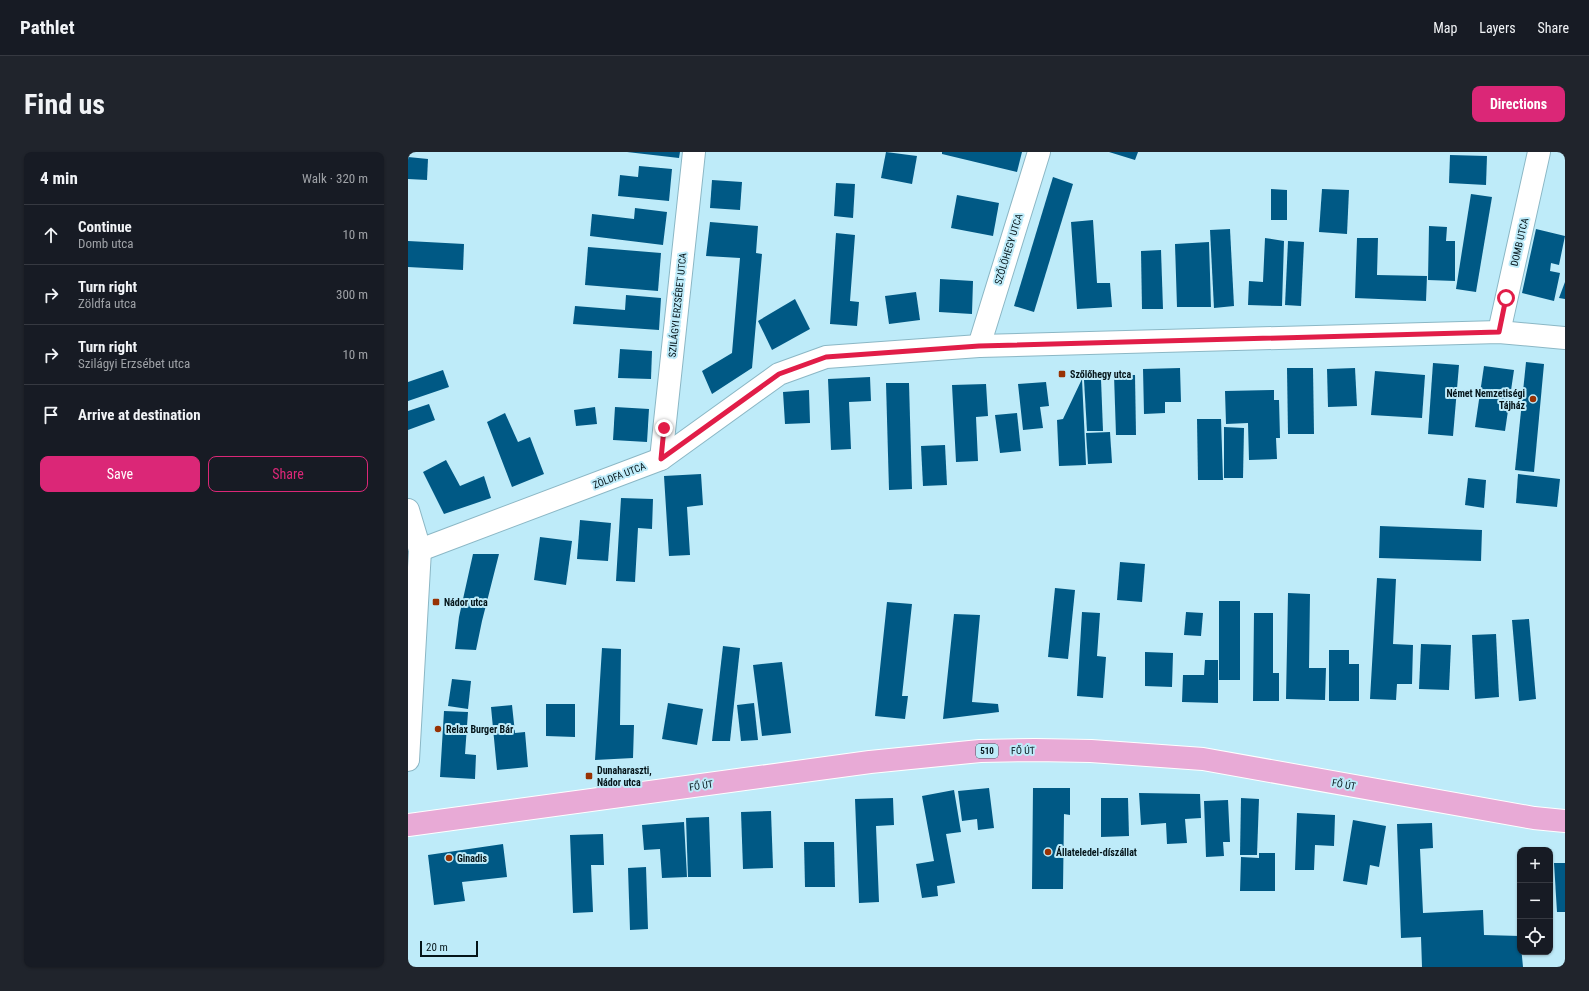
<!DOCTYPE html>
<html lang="en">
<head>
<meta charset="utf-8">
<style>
	:root { --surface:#171b24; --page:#20242c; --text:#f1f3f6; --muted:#9ea1a6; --line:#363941; --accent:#db2777 }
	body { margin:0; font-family:"Roboto Condensed",sans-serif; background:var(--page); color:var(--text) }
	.controls { position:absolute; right:12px; bottom:12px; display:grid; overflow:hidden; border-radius:8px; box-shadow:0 1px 3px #0004 }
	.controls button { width:36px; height:36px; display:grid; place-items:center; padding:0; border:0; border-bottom:1px solid var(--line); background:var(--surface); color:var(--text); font:20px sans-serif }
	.scale { position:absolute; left:12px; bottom:10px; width:58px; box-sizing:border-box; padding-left:4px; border:2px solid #041419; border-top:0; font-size:11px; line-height:14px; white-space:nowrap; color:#041419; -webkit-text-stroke:3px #beebf9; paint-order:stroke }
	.stop { position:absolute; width:12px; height:12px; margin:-9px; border:3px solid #e11d48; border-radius:50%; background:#fff }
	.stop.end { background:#e11d48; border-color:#fff; box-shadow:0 1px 4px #0008 }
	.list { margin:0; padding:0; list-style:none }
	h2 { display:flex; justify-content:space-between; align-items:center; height:52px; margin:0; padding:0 16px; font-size:17px }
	h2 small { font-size:13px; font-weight:400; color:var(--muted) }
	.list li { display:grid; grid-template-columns:26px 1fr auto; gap:12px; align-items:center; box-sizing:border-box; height:60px; padding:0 16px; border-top:1px solid var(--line) }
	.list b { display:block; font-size:15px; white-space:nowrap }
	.list p { margin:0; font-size:13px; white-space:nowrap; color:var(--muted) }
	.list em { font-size:13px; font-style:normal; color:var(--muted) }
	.actions { display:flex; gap:8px; padding:12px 16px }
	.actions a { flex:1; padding:9px 0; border:1px solid var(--accent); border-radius:8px; text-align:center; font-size:14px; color:var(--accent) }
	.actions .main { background:var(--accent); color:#fff }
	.icon { flex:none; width:22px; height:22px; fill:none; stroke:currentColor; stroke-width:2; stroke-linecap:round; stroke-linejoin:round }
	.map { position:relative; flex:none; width:1157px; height:815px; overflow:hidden; border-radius:8px }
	header { display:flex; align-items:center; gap:24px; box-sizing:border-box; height:56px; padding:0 20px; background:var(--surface); border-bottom:1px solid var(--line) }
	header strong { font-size:19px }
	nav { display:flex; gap:22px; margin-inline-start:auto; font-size:14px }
	.intro { display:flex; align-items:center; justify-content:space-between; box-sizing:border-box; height:96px; padding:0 24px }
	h1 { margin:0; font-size:28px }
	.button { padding:10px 18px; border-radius:8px; background:var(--accent); color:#fff; font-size:14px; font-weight:700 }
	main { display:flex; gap:24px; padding:0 24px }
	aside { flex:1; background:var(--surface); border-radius:8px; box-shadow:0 1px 3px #0004 }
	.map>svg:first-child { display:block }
	.building { fill:#005985 }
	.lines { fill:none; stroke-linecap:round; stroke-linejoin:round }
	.street-casing { stroke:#8bb7c5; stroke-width:24 }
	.primary-casing { stroke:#fff; stroke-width:24 }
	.street { stroke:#fff; stroke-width:22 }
	.primary { stroke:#e8aad6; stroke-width:22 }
	.route { stroke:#e11d48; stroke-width:5 }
	.poi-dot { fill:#983204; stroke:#beebf9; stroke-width:1.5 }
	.labels { text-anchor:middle; stroke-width:4; stroke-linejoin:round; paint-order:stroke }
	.shield { fill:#beebf9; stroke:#3c545c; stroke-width:1 }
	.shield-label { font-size:9px; font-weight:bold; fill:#041419 }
	.street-label { font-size:10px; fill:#041419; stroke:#beebf9 }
	.poi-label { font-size:10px; font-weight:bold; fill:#041419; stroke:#beebf9; text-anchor:start }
</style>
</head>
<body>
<header>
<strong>Pathlet</strong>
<nav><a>Map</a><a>Layers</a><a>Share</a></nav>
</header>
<div class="intro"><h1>Find us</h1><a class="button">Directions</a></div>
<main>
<aside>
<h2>4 min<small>Walk · 320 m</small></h2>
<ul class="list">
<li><svg class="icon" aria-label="ahead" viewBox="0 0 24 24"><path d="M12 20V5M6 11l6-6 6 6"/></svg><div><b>Continue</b><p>Domb utca</p></div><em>10 m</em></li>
<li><svg class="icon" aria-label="right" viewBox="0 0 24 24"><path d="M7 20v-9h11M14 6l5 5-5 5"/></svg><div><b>Turn right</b><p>Zöldfa utca</p></div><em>300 m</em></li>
<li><svg class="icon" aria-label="right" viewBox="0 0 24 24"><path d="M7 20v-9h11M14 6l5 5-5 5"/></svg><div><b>Turn right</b><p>Szilágyi Erzsébet utca</p></div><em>10 m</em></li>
<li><svg class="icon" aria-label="arrive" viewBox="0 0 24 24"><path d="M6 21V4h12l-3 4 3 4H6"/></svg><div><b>Arrive at destination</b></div></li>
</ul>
<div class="actions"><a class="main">Save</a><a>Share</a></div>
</aside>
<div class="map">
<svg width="1157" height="815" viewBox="0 0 1157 815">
	<rect width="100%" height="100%" fill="#beebf9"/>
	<!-- building -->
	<g class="building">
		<path d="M 219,0 L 272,0 L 271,6 Z"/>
		<path d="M 478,0 L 509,4 L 504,32 L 473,26 Z"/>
		<path d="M 534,0 L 614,0 L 609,20 L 534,2 Z"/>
		<path d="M 701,0 L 730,0 L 727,8 Z"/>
		<path d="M 1042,3 L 1079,4 L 1078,33 L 1041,31 Z"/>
		<path d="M 0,5 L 20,7 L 19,28 L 0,27 Z"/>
		<path d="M 231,14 L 264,17 L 261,49 L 210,44 L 212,23 L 230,25 Z"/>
		<path d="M 645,25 L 665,32 L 626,160 L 606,154 Z"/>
		<path d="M 304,28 L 334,30 L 332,58 L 302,56 Z"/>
		<path d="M 428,31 L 447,32 L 445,66 L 426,64 Z"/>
		<path d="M 863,37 L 879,38 L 879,68 L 863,68 Z"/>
		<path d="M 914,37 L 941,38 L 939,82 L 911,80 Z"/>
		<path d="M 1063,42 L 1084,45 L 1068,140 L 1048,137 Z"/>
		<path d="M 549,43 L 591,51 L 585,84 L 543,76 Z"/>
		<path d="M 227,56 L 259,60 L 255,93 L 182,84 L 184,62 L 226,67 Z"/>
		<path d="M 685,68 L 689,131 L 702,131 L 704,155 L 669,157 L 663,70 Z"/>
		<path d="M 302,70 L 350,74 L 348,101 L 354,102 L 344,216 L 304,242 L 294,219 L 324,201 L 332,106 L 298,104 Z"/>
		<path d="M 1021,74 L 1039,75 L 1038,89 L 1047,89 L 1047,129 L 1020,128 Z"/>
		<path d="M 822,77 L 826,154 L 806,156 L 802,78 Z"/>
		<path d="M 1128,77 L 1157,84 L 1151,113 L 1143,111 L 1142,119 L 1152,121 L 1146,149 L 1114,141 Z"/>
		<path d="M 428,81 L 447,83 L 442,149 L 451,150 L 449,174 L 422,172 Z"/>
		<path d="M 857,86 L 876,89 L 874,154 L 840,153 L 841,129 L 855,130 Z"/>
		<path d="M 949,86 L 970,86 L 969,123 L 1019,124 L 1018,149 L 947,146 Z"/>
		<path d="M 0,89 L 56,92 L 55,118 L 0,115 Z"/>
		<path d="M 880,89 L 896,90 L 893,154 L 877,153 Z"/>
		<path d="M 801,90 L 803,155 L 769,155 L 767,92 Z"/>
		<path d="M 180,95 L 253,101 L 250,139 L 177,133 Z"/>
		<path d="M 753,98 L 755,157 L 734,157 L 733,99 Z"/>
		<path d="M 532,127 L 565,129 L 564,162 L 531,160 Z"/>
		<path d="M 1157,130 L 1157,147 L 1151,146 Z"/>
		<path d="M 508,140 L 512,168 L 481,172 L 477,144 Z"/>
		<path d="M 218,143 L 253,146 L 251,178 L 165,172 L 167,154 L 217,158 Z"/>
		<path d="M 387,147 L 402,177 L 364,198 L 350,169 Z"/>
		<path d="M 212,197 L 244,199 L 243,227 L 210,226 Z"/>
		<path d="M 1118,210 L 1136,212 L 1126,320 L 1107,318 Z"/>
		<path d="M 1025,211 L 1051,213 L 1045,284 L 1020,282 Z"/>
		<path d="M 1076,214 L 1106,218 L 1097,279 L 1067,275 Z"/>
		<path d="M 772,216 L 773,250 L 757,250 L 757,261 L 736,262 L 735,217 Z"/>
		<path d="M 879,216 L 905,216 L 906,282 L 880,282 Z"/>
		<path d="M 947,216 L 949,254 L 920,255 L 919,217 Z"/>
		<path d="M 35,218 L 41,235 L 0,249 L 0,230 Z"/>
		<path d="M 967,219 L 1017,223 L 1014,266 L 963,263 Z"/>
		<path d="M 706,223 L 727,223 L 728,283 L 708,283 Z"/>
		<path d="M 462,225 L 463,249 L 441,250 L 443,297 L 423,298 L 420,227 Z"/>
		<path d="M 674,227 L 678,313 L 651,314 L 649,268 L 655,267 Z"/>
		<path d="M 693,227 L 695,279 L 679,279 L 676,228 Z"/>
		<path d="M 638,230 L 641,254 L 632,255 L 635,276 L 615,278 L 610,232 Z"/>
		<path d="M 478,231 L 501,231 L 504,337 L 481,338 Z"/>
		<path d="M 578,232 L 580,264 L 568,265 L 570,309 L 548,310 L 544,233 Z"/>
		<path d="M 401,238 L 402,271 L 377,272 L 375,240 Z"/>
		<path d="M 866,238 L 866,248 L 871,248 L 872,286 L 868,286 L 869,307 L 841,308 L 840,271 L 818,272 L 817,239 Z"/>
		<path d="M 21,252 L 27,268 L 0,278 L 0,259 Z"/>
		<path d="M 187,255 L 189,272 L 168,274 L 166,258 Z"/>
		<path d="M 207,255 L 241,257 L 239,290 L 205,288 Z"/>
		<path d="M 97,261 L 110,290 L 122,285 L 136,322 L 104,335 L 79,270 Z"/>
		<path d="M 609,261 L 613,299 L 592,301 L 587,263 Z"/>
		<path d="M 789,267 L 813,267 L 815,328 L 790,328 Z"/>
		<path d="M 816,275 L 836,276 L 835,326 L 816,326 Z"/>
		<path d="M 702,280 L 704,311 L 680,312 L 678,281 Z"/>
		<path d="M 537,293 L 539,333 L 515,334 L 513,294 Z"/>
		<path d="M 38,308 L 52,334 L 76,324 L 83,346 L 36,362 L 15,320 Z"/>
		<path d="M 293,322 L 295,353 L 279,355 L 282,403 L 261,404 L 256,324 Z"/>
		<path d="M 1110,322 L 1152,327 L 1149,355 L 1108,351 Z"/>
		<path d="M 1060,326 L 1078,328 L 1076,356 L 1057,353 Z"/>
		<path d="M 213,346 L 245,347 L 244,377 L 230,376 L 227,430 L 208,429 Z"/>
		<path d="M 172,368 L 203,371 L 200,409 L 169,407 Z"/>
		<path d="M 972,374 L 1074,378 L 1073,409 L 971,406 Z"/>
		<path d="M 132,385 L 164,389 L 158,433 L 126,428 Z"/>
		<path d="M 65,402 L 91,402 L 74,469 L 68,498 L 47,497 L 51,465 Z"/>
		<path d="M 712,410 L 737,412 L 734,450 L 709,448 Z"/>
		<path d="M 969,426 L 988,427 L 985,492 L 1005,493 L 1004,532 L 989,532 L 988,548 L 962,547 Z"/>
		<path d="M 647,436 L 667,438 L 660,507 L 640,505 Z"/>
		<path d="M 880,441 L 902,442 L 901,516 L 918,516 L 917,548 L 878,547 Z"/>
		<rect x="811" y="449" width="21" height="79"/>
		<path d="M 479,450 L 504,452 L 494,544 L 500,544 L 497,567 L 467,564 Z"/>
		<path d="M 674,460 L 692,461 L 689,504 L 698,505 L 695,546 L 669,544 Z"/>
		<path d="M 778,460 L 795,461 L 793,484 L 776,483 Z"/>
		<path d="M 846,461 L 865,461 L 865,521 L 871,521 L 871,549 L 845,549 Z"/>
		<path d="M 546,462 L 572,463 L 564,550 L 590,552 L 591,560 L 535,567 Z"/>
		<path d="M 1121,467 L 1128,547 L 1111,549 L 1104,468 Z"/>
		<path d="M 1088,482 L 1091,545 L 1067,547 L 1064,483 Z"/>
		<path d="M 1013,492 L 1043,493 L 1041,538 L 1011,537 Z"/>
		<path d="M 315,494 L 332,496 L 322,589 L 304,589 Z"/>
		<path d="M 194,496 L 213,497 L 212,573 L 226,573 L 225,606 L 187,608 Z"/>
		<path d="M 921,498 L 941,498 L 941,512 L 951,512 L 951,549 L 921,549 Z"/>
		<path d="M 737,500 L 765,501 L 764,535 L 737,534 Z"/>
		<path d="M 797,508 L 810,508 L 810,551 L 774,550 L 775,523 L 796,523 Z"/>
		<path d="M 374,510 L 383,581 L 354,584 L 345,513 Z"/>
		<path d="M 44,527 L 63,529 L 60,557 L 40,554 Z"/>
		<path d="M 260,551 L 295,557 L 289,593 L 254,587 Z"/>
		<path d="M 346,551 L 350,588 L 333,589 L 329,553 Z"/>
		<path d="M 138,552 L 167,552 L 167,585 L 138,584 Z"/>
		<path d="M 104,553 L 107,581 L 117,580 L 120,615 L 89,618 L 83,555 Z"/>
		<path d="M 36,559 L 60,560 L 57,602 L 68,603 L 67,627 L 32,625 Z"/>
		<path d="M 581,636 L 586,676 L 570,678 L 569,667 L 554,669 L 550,639 Z"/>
		<path d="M 625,636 L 662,636 L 662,663 L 656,662 L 655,737 L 624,737 Z"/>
		<path d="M 546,638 L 553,680 L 538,682 L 547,731 L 529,734 L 530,744 L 514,746 L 508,712 L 526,709 L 514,644 Z"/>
		<path d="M 731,641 L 792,642 L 793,666 L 777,667 L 779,691 L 759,692 L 758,671 L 733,673 Z"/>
		<path d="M 485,646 L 486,673 L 468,674 L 471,750 L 451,751 L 447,647 Z"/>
		<path d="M 693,646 L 720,646 L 721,684 L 693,685 Z"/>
		<path d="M 833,646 L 851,647 L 849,703 L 832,703 Z"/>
		<path d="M 820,648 L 822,690 L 815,690 L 816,704 L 798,705 L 796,649 Z"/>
		<path d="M 363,659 L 365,716 L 335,717 L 333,660 Z"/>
		<path d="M 889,661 L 927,663 L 926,694 L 907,693 L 906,718 L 887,718 Z"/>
		<path d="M 301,665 L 303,725 L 280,725 L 278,666 Z"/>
		<path d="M 945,668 L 978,674 L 971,715 L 962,713 L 959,733 L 935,729 Z"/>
		<path d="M 276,670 L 279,725 L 254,726 L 252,697 L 236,698 L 234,673 Z"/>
		<path d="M 1024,671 L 1025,696 L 1012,697 L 1015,761 L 1075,758 L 1076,783 L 1112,784 L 1115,815 L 1014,815 L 1013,785 L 993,786 L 989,672 Z"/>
		<path d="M 195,682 L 196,713 L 183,713 L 185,760 L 165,761 L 162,683 Z"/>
		<path d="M 396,690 L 426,690 L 427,735 L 397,735 Z"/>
		<path d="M 95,692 L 99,725 L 54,730 L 57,749 L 26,753 L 20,703 Z"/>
		<path d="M 851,701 L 867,701 L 867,739 L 832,739 L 833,705 L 851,706 Z"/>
		<path d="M 1146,711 L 1157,711 L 1157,760 L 1149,760 Z"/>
		<path d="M 238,715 L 240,777 L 222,778 L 220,716 Z"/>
	</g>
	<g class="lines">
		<!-- street casing -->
		<g class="street-casing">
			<g id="street">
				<path d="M 1091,180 L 1131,0"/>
				<path d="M 571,194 L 631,0"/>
				<path d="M 253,307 L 286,0"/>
				<path d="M 0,358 L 12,398 L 0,608"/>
				<path d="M 12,398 L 253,307 L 371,222 L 418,205 L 571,194 L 1091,180 L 1157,186"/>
			</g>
		</g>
		<!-- primary casing -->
		<g class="primary-casing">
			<path id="primary" d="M 0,673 L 462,610 L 572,599 L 627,598 L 683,599 L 795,607 L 1126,666 L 1157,669"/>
		</g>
		<!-- street -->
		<use href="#street" class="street"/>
		<!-- primary -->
		<use href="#primary" class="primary"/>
	</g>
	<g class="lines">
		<!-- route -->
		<path class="route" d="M 256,276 L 253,307 L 371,222 L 418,205 L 571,194 L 1091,180 L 1098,146"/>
	</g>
	<!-- markers -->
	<g class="poi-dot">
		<rect x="650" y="218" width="8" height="8" rx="2"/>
		<circle cx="1125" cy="247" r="4"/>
		<rect x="24" y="446" width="8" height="8" rx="2"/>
		<circle cx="30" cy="577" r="4"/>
		<rect x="177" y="620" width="8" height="8" rx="2"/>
		<circle cx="640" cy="700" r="4"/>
		<circle cx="41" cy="706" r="4"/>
	</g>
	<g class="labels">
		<!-- shield labels -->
		<rect class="shield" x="568" y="592" width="22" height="14" rx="3"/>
		<g class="shield-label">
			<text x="579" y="602">510</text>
		</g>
		<!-- street labels -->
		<g class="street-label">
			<text transform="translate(1111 90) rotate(-77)" y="4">DOMB UTCA</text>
			<text transform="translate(600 97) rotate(-73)" y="4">SZŐLÖHEGY UTCA</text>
			<text transform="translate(269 153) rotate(-84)" y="4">SZILÁGYI ERZSÉBET UTCA</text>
			<text transform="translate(211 323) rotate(-21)" y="4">ZÖLDFA UTCA</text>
			<text transform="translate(615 598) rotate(-1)" y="4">FŐ ÚT</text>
			<text transform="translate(936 632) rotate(10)" y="4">FŐ ÚT</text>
			<text transform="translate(293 633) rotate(-8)" y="4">FŐ ÚT</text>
		</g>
		<!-- poi labels -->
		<g class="poi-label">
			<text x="662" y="226">Szőlőhegy utca</text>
			<text x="1117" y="245" text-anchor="end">Német Nemzetiségi<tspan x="1117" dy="12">Tájház</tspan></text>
			<text x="36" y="454">Nádor utca</text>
			<text x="38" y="581">Relax Burger Bár</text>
			<text x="189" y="622">Dunaharaszti,<tspan x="189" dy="12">Nádor utca</tspan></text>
			<text x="648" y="704">Állateledel-díszállat</text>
			<text x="49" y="710">Ginadis</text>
		</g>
	</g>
</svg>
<div class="controls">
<button>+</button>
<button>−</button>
<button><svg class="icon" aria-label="locate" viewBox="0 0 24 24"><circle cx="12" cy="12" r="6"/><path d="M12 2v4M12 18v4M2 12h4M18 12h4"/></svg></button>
</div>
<div class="scale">20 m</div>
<div class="stop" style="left:1098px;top:146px"></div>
<div class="stop end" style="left:256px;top:276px"></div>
</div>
</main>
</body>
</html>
